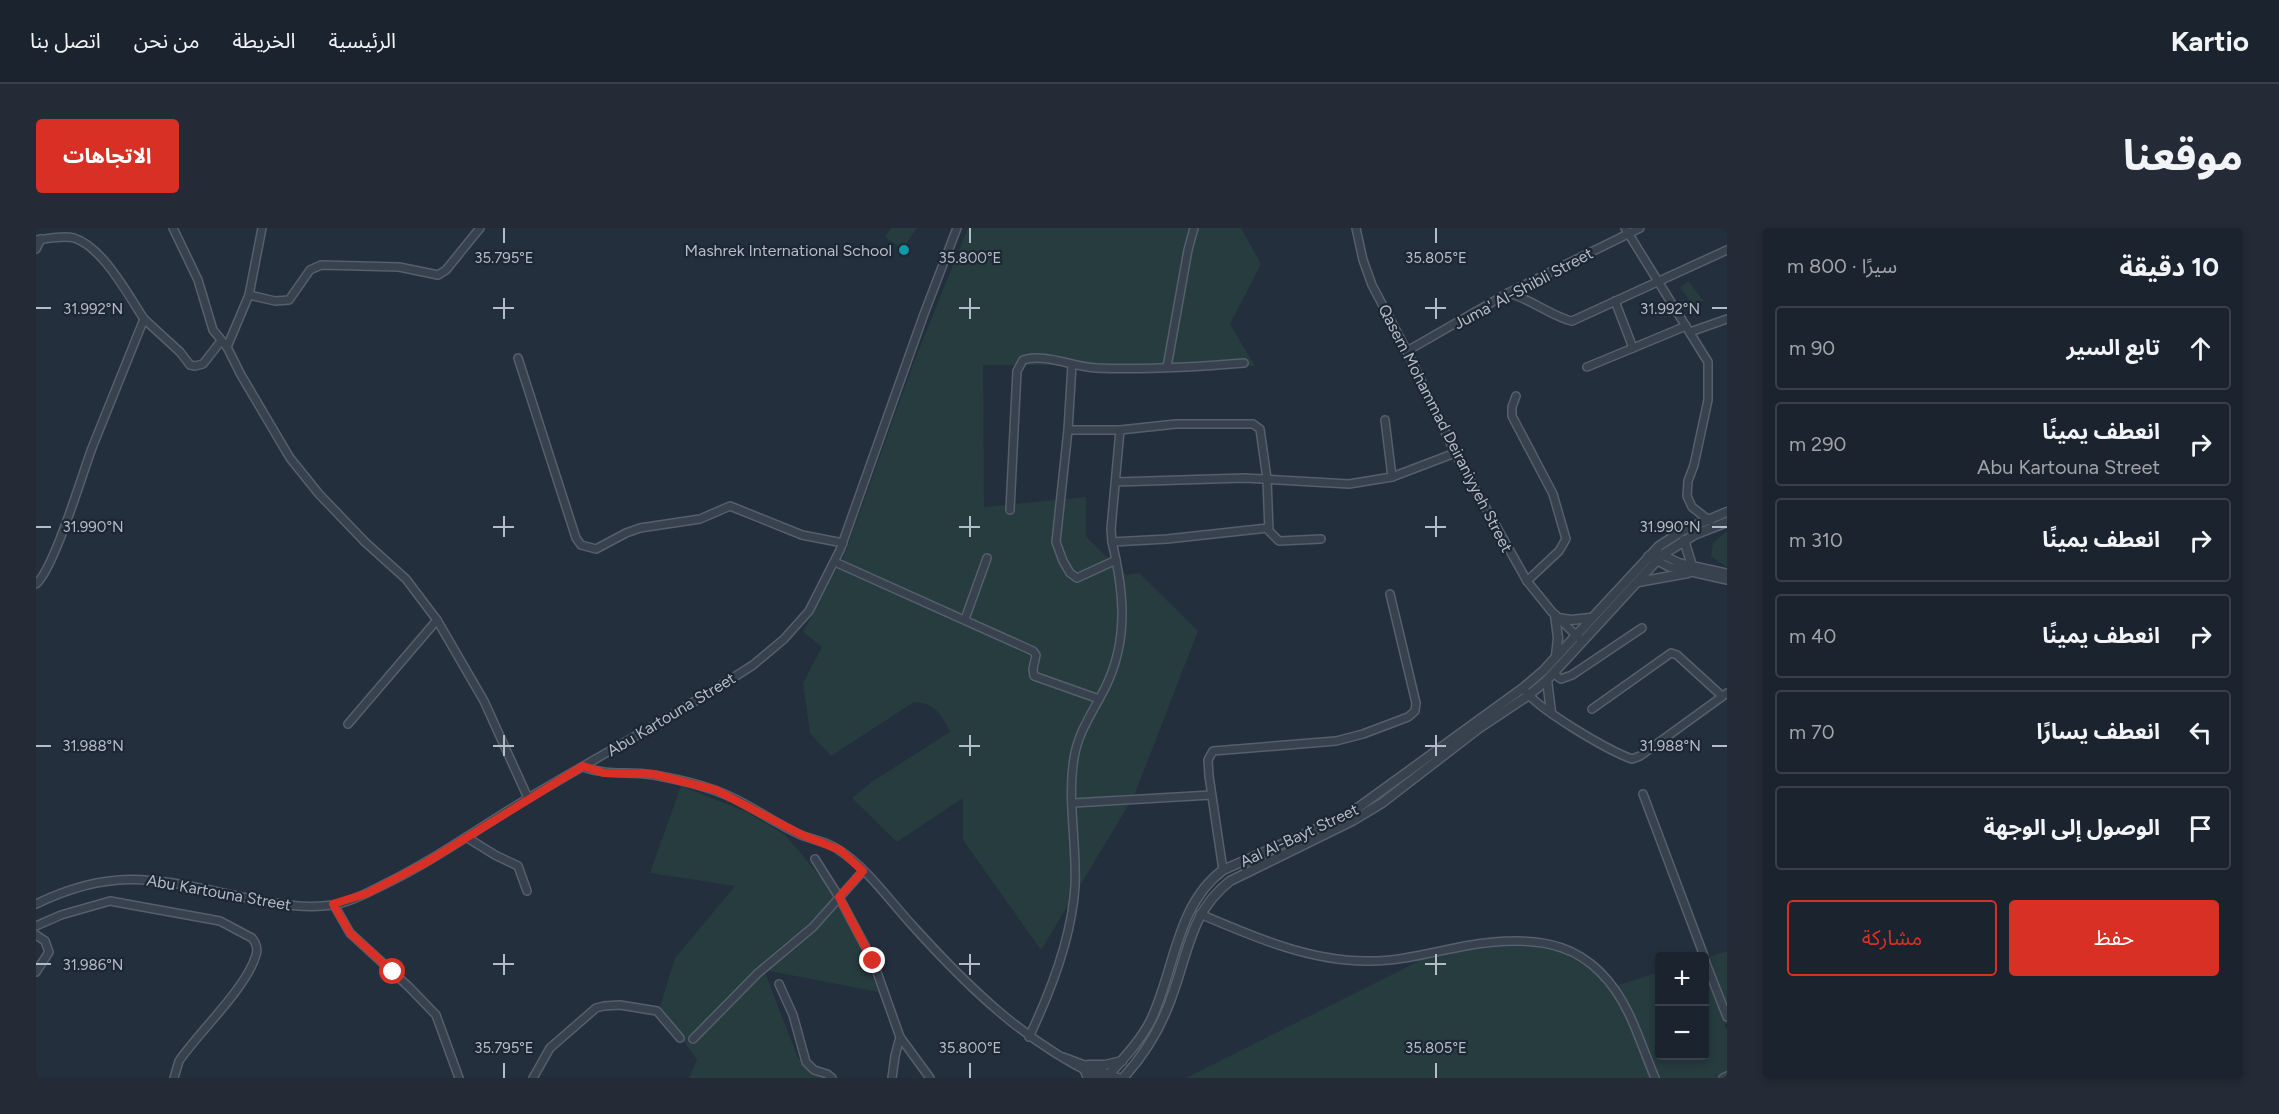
<!DOCTYPE html>
<html lang="ar">
<head>
<meta charset="utf-8">
<style>
	:root { --surface:#1b232e; --page:#242b36; --text:#f1f3f6; --muted:#a0a4aa; --line:#39404a; --accent:#d93025 }
	body { margin:0; font-family:Figtree,"Noto Sans Arabic",sans-serif; background:var(--page); color:var(--text); direction:rtl }
	.controls { position:absolute; right:18px; bottom:18px; display:grid; overflow:hidden; border-radius:6px; box-shadow:0 3px 9px #0003 }
	.controls button { width:54px; height:54px; display:grid; place-items:center; padding:0; border:0; border-bottom:2px solid var(--line); background:var(--surface); color:var(--text); font:30px sans-serif }
	.stop { position:absolute; width:18px; height:18px; margin:-14px; border:4px solid #d93025; border-radius:50%; background:#fff }
	.stop.end { background:#d93025; border-color:#fff; box-shadow:0 2px 6px #0008 }
	.list { margin:0; padding:0; list-style:none }
	h2 { display:flex; justify-content:space-between; align-items:center; height:78px; margin:0; padding:0 24px; font-size:26px }
	h2 small { font-size:20px; font-weight:400; color:var(--muted) }
	.list li { display:grid; grid-template-columns:39px 1fr auto; gap:18px; align-items:center; box-sizing:border-box; height:84px; margin:0 12px 12px; padding:0 12px; border:2px solid var(--line); border-radius:6px }
	.list b { display:block; font-size:22px; white-space:nowrap }
	.list p { margin:0; font-size:20px; white-space:nowrap; color:var(--muted) }
	.list em { font-size:20px; font-style:normal; color:var(--muted) }
	.actions { display:flex; gap:12px; padding:18px 24px }
	.actions a { flex:1; padding:14px 0; border:2px solid var(--accent); border-radius:6px; text-align:center; font-size:21px; color:var(--accent) }
	.actions .main { background:var(--accent); color:#fff }
	.icon { flex:none; width:33px; height:33px; fill:none; stroke:currentColor; stroke-width:2; stroke-linecap:round; stroke-linejoin:round }
	.map { position:relative; flex:none; width:1691px; height:850px; overflow:hidden; direction:ltr; border-radius:6px }
	header { display:flex; align-items:center; gap:36px; box-sizing:border-box; height:84px; padding:0 30px; background:var(--surface); border-bottom:2px solid var(--line) }
	header strong { font-size:28px }
	nav { display:flex; gap:33px; margin-inline-start:auto; font-size:21px }
	.intro { display:flex; align-items:center; justify-content:space-between; box-sizing:border-box; height:144px; padding:0 36px }
	h1 { margin:0; font-size:42px }
	.button { padding:15px 27px; border-radius:6px; background:var(--accent); color:#fff; font-size:21px; font-weight:700 }
	main { display:flex; gap:36px; padding:0 36px }
	aside { flex:1; background:var(--surface); border-radius:6px; box-shadow:0 3px 9px #0003 }
	.map>svg:first-child { display:block }
	.green { fill:#263c3f }
	.lines { fill:none; stroke-linecap:round; stroke-linejoin:round }
	.minor-casing { stroke:#565f6c; stroke-width:10 }
	.tertiary-casing { stroke:#565f6c; stroke-width:11 }
	.minor { stroke:#38414e; stroke-width:7 }
	.tertiary { stroke:#38414e; stroke-width:8 }
	.route { stroke:#d93025; stroke-width:8 }
	.ticks { fill:none; stroke:#b4bcc9; stroke-width:2 }
	.culture-dot { fill:#0f9aa8; stroke:#1d2633; stroke-width:2 }
	.labels { text-anchor:middle; stroke-width:4.5; stroke-linejoin:round; paint-order:stroke }
	.poi-label { font-size:16px; fill:#b4bcc9; stroke:#1d2633; text-anchor:end }
	.street-label { font-size:16px; fill:#b4bcc9; stroke:#1d2633 }
	.ticks-label { font-size:15px; text-anchor:middle; fill:#b4bcc9; stroke:#1d2633; stroke-width:4.5; stroke-linejoin:round; paint-order:stroke }
</style>
</head>
<body>
<header>
<strong>Kartio</strong>
<nav><a>الرئيسية</a><a>الخريطة</a><a>من نحن</a><a>اتصل بنا</a></nav>
</header>
<div class="intro"><h1>موقعنا</h1><a class="button">الاتجاهات</a></div>
<main>
<aside>
<h2>10 دقيقة<small>سيرًا · 800 m</small></h2>
<ul class="list">
<li><svg class="icon" aria-label="ahead" viewBox="0 0 24 24"><path d="M12 20V5M6 11l6-6 6 6"/></svg><div><b>تابع السير</b></div><em>90 m</em></li>
<li><svg class="icon" aria-label="right" viewBox="0 0 24 24"><path d="M7 20v-9h11M14 6l5 5-5 5"/></svg><div><b>انعطف يمينًا</b><p>Abu Kartouna Street</p></div><em>290 m</em></li>
<li><svg class="icon" aria-label="right" viewBox="0 0 24 24"><path d="M7 20v-9h11M14 6l5 5-5 5"/></svg><div><b>انعطف يمينًا</b></div><em>310 m</em></li>
<li><svg class="icon" aria-label="right" viewBox="0 0 24 24"><path d="M7 20v-9h11M14 6l5 5-5 5"/></svg><div><b>انعطف يمينًا</b></div><em>40 m</em></li>
<li><svg class="icon" aria-label="left" viewBox="0 0 24 24"><path d="M17 20v-9H6M10 6l-5 5 5 5"/></svg><div><b>انعطف يسارًا</b></div><em>70 m</em></li>
<li><svg class="icon" aria-label="arrive" viewBox="0 0 24 24"><path d="M6 21V4h12l-3 4 3 4H6"/></svg><div><b>الوصول إلى الوجهة</b></div></li>
</ul>
<div class="actions"><a class="main">حفظ</a><a>مشاركة</a></div>
</aside>
<div class="map">
<svg width="1691" height="850" viewBox="0 0 1691 850">
	<rect width="100%" height="100%" fill="#242f3e"/>
	<!-- green -->
	<g class="green">
		<path d="M 855,0 L 881,0 L 866,21 L 849,9 Z"/>
		<path d="M 932,0 L 1205,0 L 1225,36 L 1194,96 L 1219,138 L 947,137 L 948,279 L 1050,269 L 1050,309 L 1090,347 L 1103,345 L 1162,403 L 1098,568 L 1005,722 L 927,612 L 927,570 L 861,614 L 816,570 L 837,553 L 914,504 C 907,488 898,474 878,474 L 795,528 L 774,505 L 767,455 L 786,419 L 767,404 L 808,328 L 878,134 Z"/>
		<path d="M 1652,53 L 1667,72 L 1658,78 L 1644,60 Z"/>
		<path d="M 1691,303 L 1691,339 L 1675,329 L 1677,315 Z"/>
		<path d="M 645,558 L 711,584 L 749,607 L 795,661 L 818,705 L 843,764 L 728,742 L 762,830 L 784,850 L 653,850 L 661,832 L 624,779 L 639,730 L 699,658 L 614,645 Z"/>
		<path d="M 1505,713 L 1583,757 L 1623,744 L 1624,828 L 1668,828 L 1669,730 L 1691,723 L 1691,795 L 1688,797 L 1691,802 L 1691,850 L 1150,850 L 1395,727 Z"/>
	</g>
	<g class="lines">
		<!-- minor casing -->
		<g class="minor-casing">
			<g id="minor">
				<path d="M 137,0 L 162,52 L 177,102 L 191,119 L 205,147 L 254,230 L 283,266 L 329,314 L 370,351 L 401,392 L 448,473 L 492,570"/>
				<path d="M 1320,0 L 1327,32 L 1336,57 L 1371,123 L 1419,225 L 1491,353 L 1516,384 L 1543,410"/>
				<path d="M 1589,0 L 1672,134 L 1672,172 L 1658,237 L 1652,253 L 1651,268 L 1656,279 L 1674,293"/>
				<path d="M 0,12 C 12,11 26,7 38,10 C 67,19 92,67 108,91"/>
				<path d="M 0,21 L 5,11"/>
				<path d="M 1472,65 C 1493,70 1519,90 1536,93 L 1691,22"/>
				<path d="M 213,67 L 239,73 L 253,72 L 274,42 L 285,37 L 363,39 L 402,47 L 410,42 L 444,0"/>
				<path d="M 1654,104 L 1691,91"/>
				<path d="M 191,119 L 213,67 L 226,0"/>
				<path d="M 1597,120 L 1650,98"/>
				<path d="M 1371,123 L 1472,65 L 1604,0"/>
				<path d="M 482,130 L 540,310 L 545,317 L 560,321 L 590,305 L 604,300 L 664,291 L 694,278 L 766,307 L 807,315"/>
				<path d="M 1036,137 L 1032,202 L 1020,314 L 1027,333 L 1034,345 L 1041,350 L 1080,332"/>
				<path d="M 1131,139 L 1152,22 L 1158,0"/>
				<path d="M 1551,139 L 1597,120 L 1579,73"/>
				<path d="M 1480,168 L 1476,179 L 1476,188 L 1517,266 L 1530,311 L 1523,323 L 1491,353"/>
				<path d="M 1349,192 L 1356,249"/>
				<path d="M 1032,202 L 1084,202 L 1140,196 L 1217,196 L 1224,201 L 1231,251 L 1233,303 L 1243,313 L 1285,311"/>
				<path d="M 1084,202 L 1075,301 L 1076,314 L 1131,311 L 1232,300"/>
				<path d="M 1080,254 L 1208,250 L 1313,256 L 1356,249 L 1419,225"/>
				<path d="M 974,282 L 981,143 L 987,132 C 1009,125 1037,139 1060,140 C 1109,142 1159,139 1208,135"/>
				<path d="M 1622,325 L 1644,335 L 1691,345"/>
				<path d="M 1612,328 L 1633,339 L 1691,352"/>
				<path d="M 799,334 L 997,423 L 1000,427 L 997,441 L 998,448 L 1063,471"/>
				<path d="M 0,356 C 18,341 46,247 56,220 C 73,177 91,134 108,91 L 144,124 L 154,137 L 159,138 L 167,136 L 185,113"/>
				<path d="M 929,391 L 951,330"/>
				<path d="M 1518,446 L 1525,451 L 1536,447 L 1606,400"/>
				<path d="M 1490,464 C 1507,484 1571,522 1596,531 L 1604,528 L 1691,465"/>
				<path d="M 1556,481 L 1635,425 L 1641,427 L 1686,468"/>
				<path d="M 312,496 L 401,392"/>
				<path d="M 547,539 C 575,549 592,542 618,547 C 645,552 673,558 697,570 C 720,581 741,596 765,607 C 777,612 792,614 803,622 C 831,640 853,672 876,697 C 931,758 989,815 1065,850"/>
				<path d="M 1607,566 L 1668,728"/>
				<path d="M 1037,575 L 1175,567"/>
				<path d="M 430,609 L 459,627 L 482,638 L 491,663"/>
				<path d="M 779,631 L 803,669 L 837,733 L 864,809 L 894,850"/>
				<path d="M 1187,642 L 1173,548 L 1172,532 L 1177,523 L 1300,513 L 1327,506 L 1372,489 L 1379,483 L 1380,475 L 1354,366"/>
				<path d="M 0,676 C 84,635 130,654 216,671 C 243,676 269,681 297,677 C 314,674 331,665 347,657 C 397,633 443,600 491,571 C 566,526 644,485 717,437 L 748,411 L 773,383 L 804,322 L 888,86 L 921,0"/>
				<path d="M 298,677 L 314,705 L 373,759 L 400,787 L 423,850"/>
				<path d="M 1164,686 C 1216,708 1272,733 1330,733 C 1363,734 1396,724 1429,718 C 1503,705 1558,713 1593,786 C 1603,807 1610,829 1619,850"/>
				<path d="M 0,698 L 25,687 L 74,673 L 184,693 L 216,710 C 220,715 222,721 220,727 C 211,759 163,804 143,833 L 138,850"/>
				<path d="M 0,707 L 9,713 L 13,724 L 0,744"/>
				<path d="M 1668,730 L 1691,789"/>
				<path d="M 743,756 L 757,787 L 770,834 L 778,842 L 791,846 L 796,850"/>
				<path d="M 993,809 C 1015,763 1036,709 1039,658 C 1041,615 1031,572 1038,530 C 1042,504 1057,484 1069,460 C 1093,412 1088,364 1076,314"/>
				<path d="M 657,811 L 722,745 L 777,699 L 827,643"/>
				<path d="M 1027,829 L 1083,850"/>
				<path d="M 497,850 L 514,820 L 560,780 L 568,778 L 584,777 L 621,783 L 644,810"/>
				<path d="M 856,850 L 859,828 L 864,809"/>
				<path d="M 1687,850 L 1691,848"/>
			</g>
		</g>
		<!-- tertiary casing -->
		<g class="tertiary-casing">
			<g id="tertiary">
				<path d="M 1648,312 L 1656,338"/>
				<path d="M 1602,354 L 1652,345"/>
				<path d="M 1519,387 L 1522,410 L 1520,428"/>
				<path d="M 1522,390 L 1535,392 L 1554,390"/>
				<path d="M 1511,452 L 1515,484"/>
				<path d="M 1052,837 L 1069,837 L 1086,833"/>
				<path d="M 1049,843 L 1052,850"/>
				<path d="M 1070,850 C 1086,832 1104,814 1115,792 C 1139,742 1140,677 1187,642 L 1312,587 L 1487,460 L 1507,443 L 1623,318 L 1648,302 L 1691,284"/>
				<path d="M 1087,850 C 1111,824 1127,796 1138,762 C 1153,720 1156,683 1194,653 L 1316,593 L 1346,575 L 1442,501 L 1493,467 L 1511,452 L 1626,327 L 1658,307 L 1691,294"/>
			</g>
		</g>
		<!-- minor -->
		<use href="#minor" class="minor"/>
		<!-- tertiary -->
		<use href="#tertiary" class="tertiary"/>
	</g>
	<g class="lines">
		<!-- route -->
		<path class="route" d="M 357,744 L 314,705 L 297,676 L 332,665 L 391,634 L 547,538 L 568,545 L 617,546 L 680,562 L 764,606 L 804,622 L 827,643 L 803,669 L 837,733"/>
	</g>
	<!-- ticks -->
	<path class="ticks" d="M 468,0 L 468,15M 934,0 L 934,15M 1400,0 L 1400,15M 468,70 L 468,91M 934,70 L 934,91M 1400,70 L 1400,91M 0,80 L 15,80M 457,80 L 478,80M 923,80 L 944,80M 1389,80 L 1410,80M 1676,80 L 1691,80M 468,288 L 468,309M 934,288 L 934,309M 1400,288 L 1400,309M 0,299 L 15,299M 457,299 L 478,299M 923,299 L 944,299M 1389,299 L 1410,299M 1676,299 L 1691,299M 468,507 L 468,528M 934,507 L 934,528M 1400,507 L 1400,528M 0,518 L 15,518M 457,518 L 478,518M 923,518 L 944,518M 1389,518 L 1410,518M 1676,518 L 1691,518M 468,726 L 468,747M 934,726 L 934,747M 1400,726 L 1400,747M 0,736 L 15,736M 457,736 L 478,736M 923,736 L 944,736M 1389,736 L 1410,736M 468,835 L 468,850M 934,835 L 934,850M 1400,835 L 1400,850"/>
	<!-- markers -->
	<circle class="culture-dot" cx="868" cy="22" r="6"/>
	<g class="labels">
		<!-- poi labels -->
		<g class="poi-label">
			<text x="856" y="28">Mashrek International School</text>
		</g>
		<!-- street labels -->
		<g class="street-label">
			<text transform="translate(1487 60) rotate(-28)" y="6">Juma' Al-Shibli Street</text>
			<text transform="translate(1410 200) rotate(63)" y="6">Qasem Mohammad Deiraniyyeh Street</text>
			<text transform="translate(635 486) rotate(-31)" y="6">Abu Kartouna Street</text>
			<text transform="translate(1263 607) rotate(-25)" y="6">Aal Al-Bayt Street</text>
			<text transform="translate(183 664) rotate(10)" y="6">Abu Kartouna Street</text>
		</g>
	</g>
	<g class="ticks-label">
		<text x="468" y="35">35.795°E</text>
		<text x="934" y="35">35.800°E</text>
		<text x="1400" y="35">35.805°E</text>
		<text x="57" y="86">31.992°N</text>
		<text x="1634" y="86">31.992°N</text>
		<text x="57" y="304">31.990°N</text>
		<text x="1634" y="304">31.990°N</text>
		<text x="57" y="523">31.988°N</text>
		<text x="1634" y="523">31.988°N</text>
		<text x="57" y="742">31.986°N</text>
		<text x="468" y="825">35.795°E</text>
		<text x="934" y="825">35.800°E</text>
		<text x="1400" y="825">35.805°E</text>
	</g>
</svg>
<div class="controls">
<button>+</button>
<button>−</button>
</div>
<div class="stop" style="left:357px;top:744px"></div>
<div class="stop end" style="left:837px;top:733px"></div>
</div>
</main>
</body>
</html>
